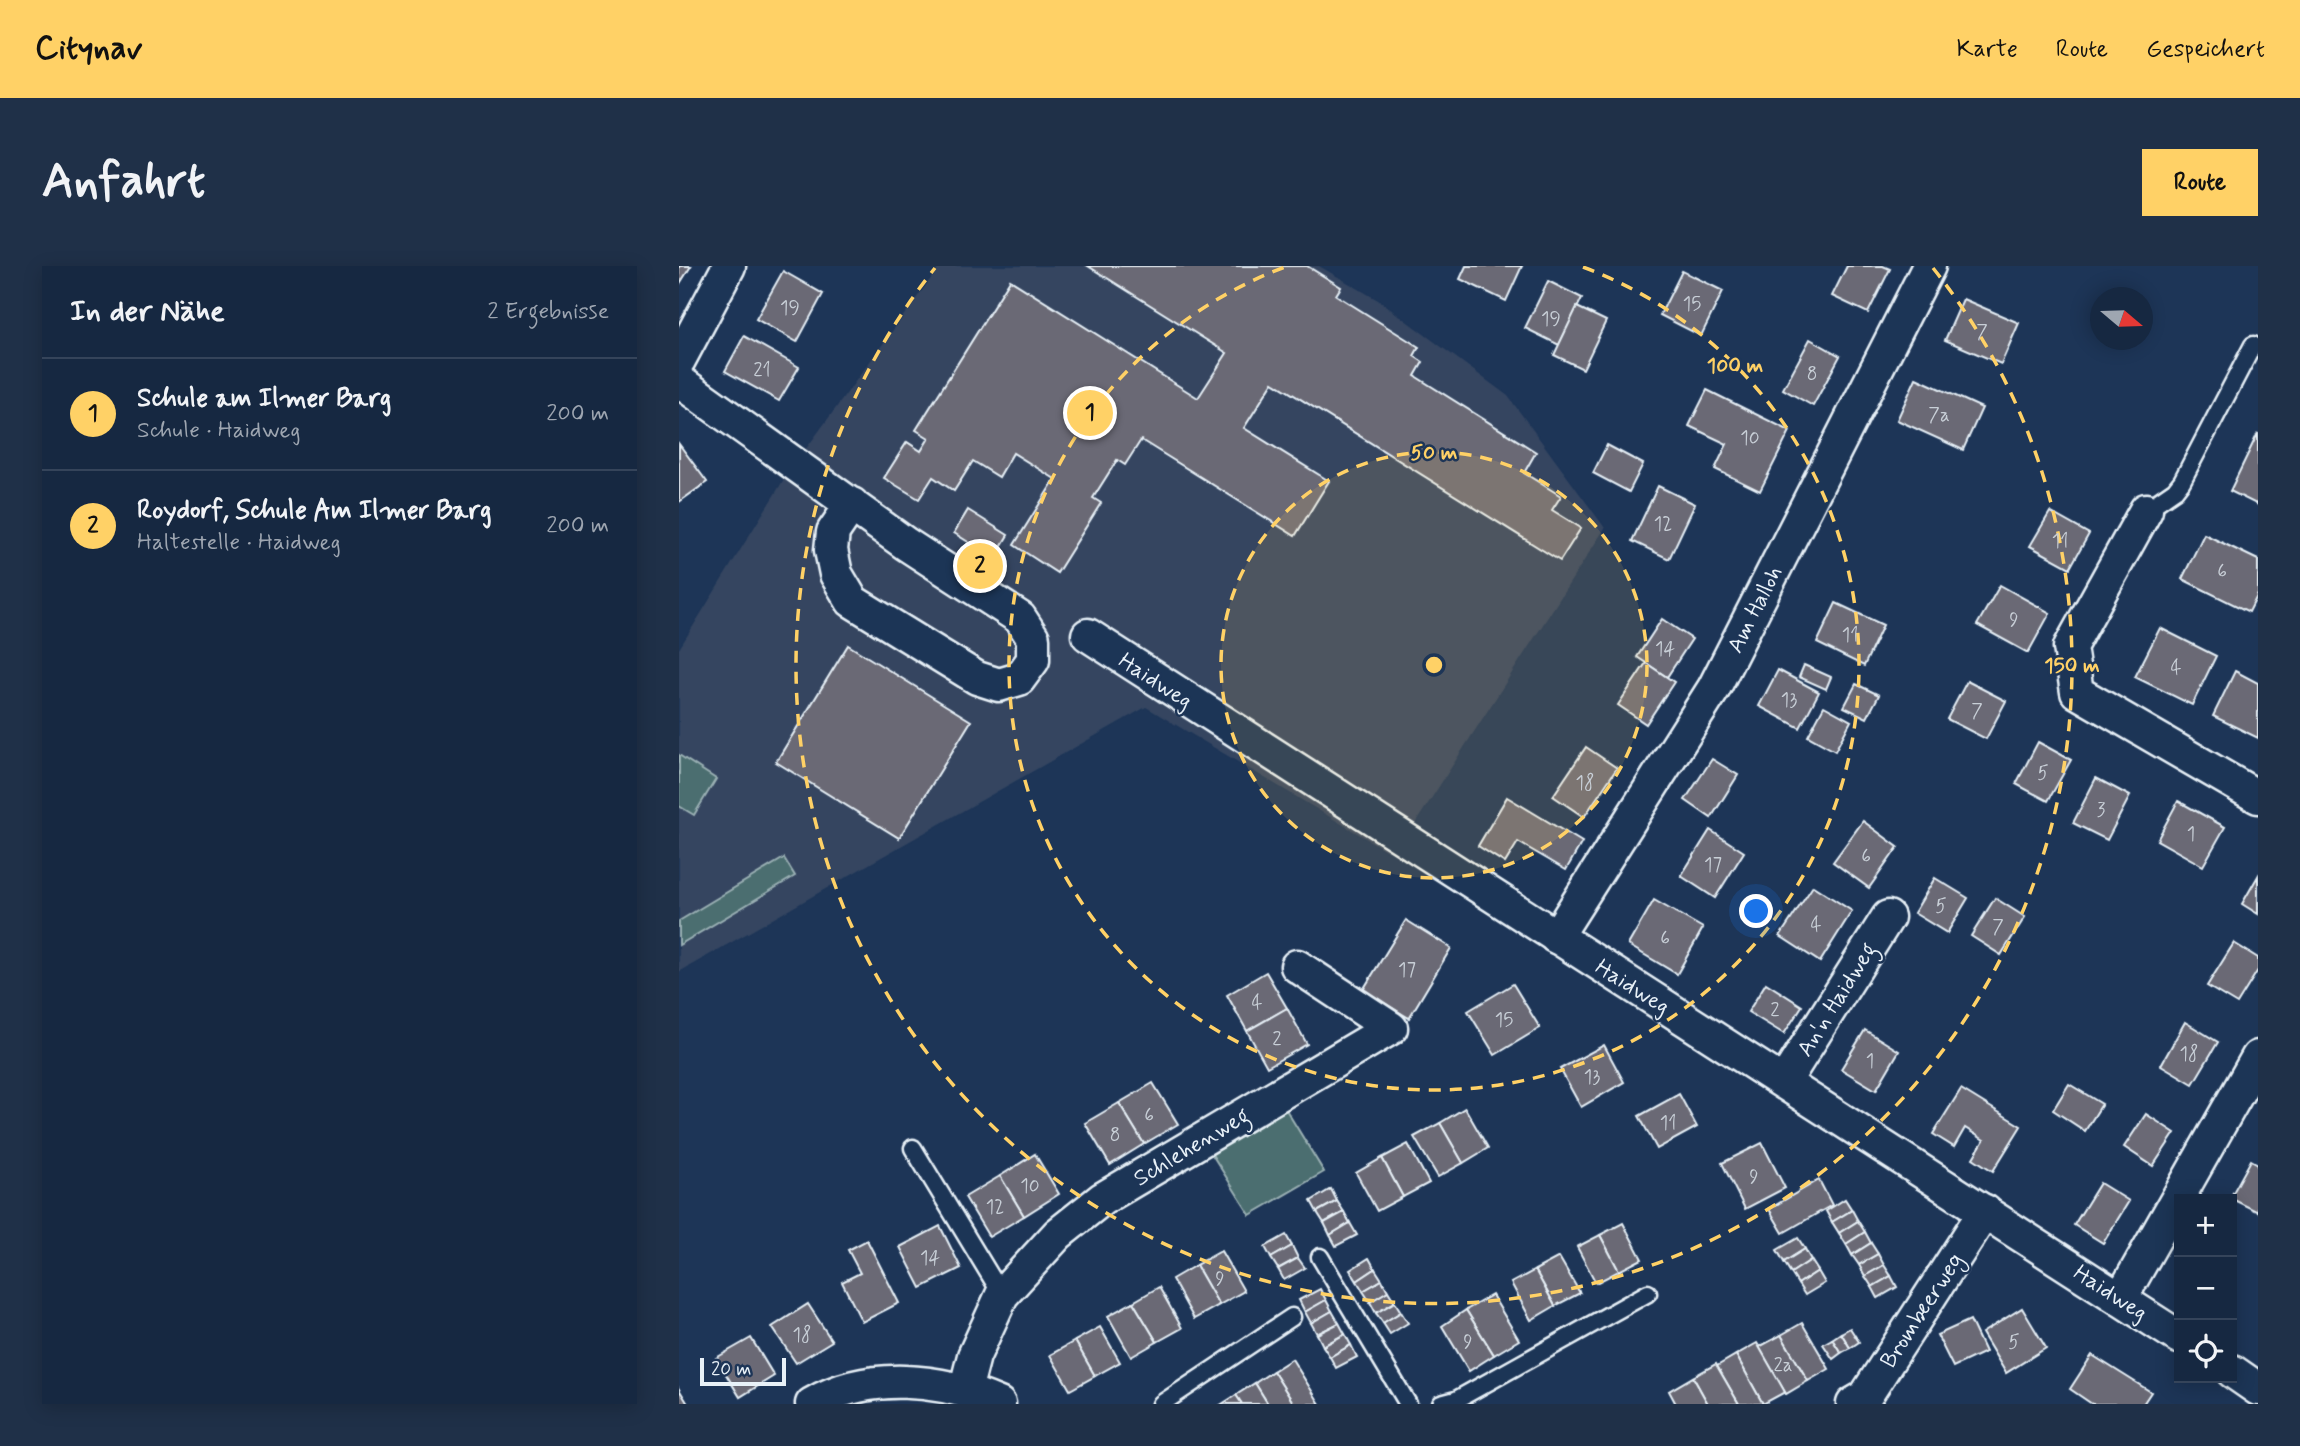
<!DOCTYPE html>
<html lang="de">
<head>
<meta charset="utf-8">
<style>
	:root { --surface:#162841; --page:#1f3048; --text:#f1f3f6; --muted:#9ea6b1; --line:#35445a; --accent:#ffd166 }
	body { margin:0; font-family:Mynerve,sans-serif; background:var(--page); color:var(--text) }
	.controls { position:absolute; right:21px; bottom:21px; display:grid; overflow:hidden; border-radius:0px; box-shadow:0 4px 18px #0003 }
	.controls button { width:63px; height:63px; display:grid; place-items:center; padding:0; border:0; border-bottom:2px solid var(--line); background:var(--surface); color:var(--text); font:35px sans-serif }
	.compass { position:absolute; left:1411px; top:21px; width:63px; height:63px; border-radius:50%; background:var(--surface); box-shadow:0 4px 18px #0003; rotate:109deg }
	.scale { position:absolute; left:21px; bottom:18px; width:86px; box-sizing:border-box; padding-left:7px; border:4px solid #e8f1f8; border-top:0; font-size:19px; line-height:24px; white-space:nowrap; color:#e8f1f8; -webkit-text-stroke:5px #1d3557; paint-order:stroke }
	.you { position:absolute; left:1078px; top:646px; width:24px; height:24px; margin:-18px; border:5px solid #fff; border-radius:50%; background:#1a73e8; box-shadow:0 0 0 10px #1a73e833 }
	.badge { display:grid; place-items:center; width:46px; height:46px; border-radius:50%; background:var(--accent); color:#111; font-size:23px; font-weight:700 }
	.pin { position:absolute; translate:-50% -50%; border:4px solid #fff; box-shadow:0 2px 7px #0006 }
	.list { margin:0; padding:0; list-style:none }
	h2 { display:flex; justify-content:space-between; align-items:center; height:91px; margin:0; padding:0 28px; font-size:30px }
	h2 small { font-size:23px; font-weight:400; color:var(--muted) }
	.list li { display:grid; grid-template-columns:46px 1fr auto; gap:21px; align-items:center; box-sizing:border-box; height:112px; padding:0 28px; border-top:2px solid var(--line) }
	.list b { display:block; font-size:26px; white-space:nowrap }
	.list p { margin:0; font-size:23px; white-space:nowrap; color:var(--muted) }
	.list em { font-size:23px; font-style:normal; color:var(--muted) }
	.icon { flex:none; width:38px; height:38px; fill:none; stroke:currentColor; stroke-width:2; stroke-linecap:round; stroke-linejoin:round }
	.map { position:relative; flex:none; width:1579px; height:1138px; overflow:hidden; border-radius:0px }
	header { display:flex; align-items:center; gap:42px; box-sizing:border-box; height:98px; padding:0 35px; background:var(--accent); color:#111 }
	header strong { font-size:33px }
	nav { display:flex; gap:38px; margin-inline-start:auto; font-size:24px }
	.intro { display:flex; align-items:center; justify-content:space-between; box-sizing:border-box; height:168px; padding:0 42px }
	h1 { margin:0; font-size:49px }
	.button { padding:18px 32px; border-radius:0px; background:var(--accent); color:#111; font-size:24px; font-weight:700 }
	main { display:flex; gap:42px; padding:0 42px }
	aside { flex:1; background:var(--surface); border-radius:0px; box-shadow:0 4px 18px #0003 }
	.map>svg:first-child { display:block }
	.built { fill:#344560 }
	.green { fill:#4c6e6f; stroke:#9ab0b4; stroke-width:2 }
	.building { fill:#6a6974; stroke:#e8f1f8; stroke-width:2 }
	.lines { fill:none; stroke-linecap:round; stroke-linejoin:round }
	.service-casing { stroke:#e8f1f8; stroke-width:21 }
	.minor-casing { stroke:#e8f1f8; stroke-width:37 }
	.service { stroke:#1d3557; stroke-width:16 }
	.minor { stroke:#1d3557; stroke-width:32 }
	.ring { fill:none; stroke:#ffd166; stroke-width:3.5; stroke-dasharray:12 9 }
	.labels { text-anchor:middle; stroke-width:5; stroke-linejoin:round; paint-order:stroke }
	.number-label { font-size:19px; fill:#c8cfd7 }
	.street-label { font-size:23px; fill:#e8f1f8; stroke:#1d3557 }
	.centre { fill:#ffd166; stroke:#1d3557; stroke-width:3.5 }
	.ring-label { font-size:21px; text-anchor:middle; font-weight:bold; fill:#ffd166; stroke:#1d3557; stroke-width:5; stroke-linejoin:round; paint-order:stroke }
</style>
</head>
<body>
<header>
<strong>Citynav</strong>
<nav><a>Karte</a><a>Route</a><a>Gespeichert</a></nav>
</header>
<div class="intro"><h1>Anfahrt</h1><a class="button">Route</a></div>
<main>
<aside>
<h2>In der Nähe<small>2 Ergebnisse</small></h2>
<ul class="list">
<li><span class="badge">1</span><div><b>Schule am Ilmer Barg</b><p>Schule · Haidweg</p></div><em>200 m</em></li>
<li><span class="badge">2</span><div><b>Roydorf, Schule Am Ilmer Barg</b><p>Haltestelle · Haidweg</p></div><em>200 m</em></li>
</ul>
</aside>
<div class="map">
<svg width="1579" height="1138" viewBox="0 0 1579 1138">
	<rect width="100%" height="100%" fill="#1d3557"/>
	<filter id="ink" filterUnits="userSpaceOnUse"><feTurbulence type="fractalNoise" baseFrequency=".0143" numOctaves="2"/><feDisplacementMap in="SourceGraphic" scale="14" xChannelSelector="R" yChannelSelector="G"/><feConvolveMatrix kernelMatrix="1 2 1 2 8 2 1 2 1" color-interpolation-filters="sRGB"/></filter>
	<g filter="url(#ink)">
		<!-- built -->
		<path class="built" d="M 261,0 L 640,0 L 699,34 L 829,130 L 926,262 L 732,564 L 708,585 L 467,441 L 0,706 L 0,383 L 107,210 Z"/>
		<!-- green -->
		<g class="green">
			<path d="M 0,489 L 37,513 L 15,549 L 0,540 Z"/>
			<path d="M 105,592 L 116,610 L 0,679 L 0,655 Z"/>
			<path d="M 603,837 L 645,906 L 571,949 L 529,882 Z"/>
		</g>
		<!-- building -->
		<g class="building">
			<path d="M 0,0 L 12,0 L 0,19 Z"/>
			<path d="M 409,0 L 628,0 L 662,21 L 657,29 L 740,81 L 735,90 L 744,96 L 736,110 L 857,186 L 845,207 L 882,230 L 873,244 L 902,262 L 881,295 L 594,116 L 565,162 L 650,215 L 616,270 L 462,174 L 446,199 L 438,194 L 414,232 L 422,237 L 378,307 L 335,279 L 376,213 L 334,187 L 320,211 L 294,195 L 275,225 L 254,211 L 240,233 L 205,212 L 228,176 L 242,185 L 250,172 L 237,164 L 331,14 L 519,132 L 548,87 Z"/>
			<path d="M 787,0 L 843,0 L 827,35 L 781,13 Z"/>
			<path d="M 1168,0 L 1204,0 L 1211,3 L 1189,47 L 1153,30 Z"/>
			<path d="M 104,5 L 144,28 L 118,76 L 77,53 Z"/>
			<path d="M 1003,5 L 1044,25 L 1022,70 L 981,49 Z"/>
			<path d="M 869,15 L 903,32 L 880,79 L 846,62 Z"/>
			<path d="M 1284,33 L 1340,57 L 1322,98 L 1266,74 Z"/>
			<path d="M 898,41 L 927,55 L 904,103 L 875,89 Z"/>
			<path d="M 65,70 L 120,101 L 100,135 L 46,105 Z"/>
			<path d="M 1131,73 L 1161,90 L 1134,140 L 1104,123 Z"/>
			<path d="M 1237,112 L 1303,142 L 1284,184 L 1218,154 Z"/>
			<path d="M 1028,124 L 1111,165 L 1081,225 L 1036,203 L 1048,178 L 1010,160 Z"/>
			<path d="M 1579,167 L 1579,239 L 1551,225 Z"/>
			<path d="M 0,178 L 28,216 L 0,236 Z"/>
			<path d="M 928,179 L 964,198 L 950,226 L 914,207 Z"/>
			<path d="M 979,220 L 1016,238 L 990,293 L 953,275 Z"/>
			<path d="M 289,244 L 329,269 L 315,292 L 275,267 Z"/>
			<path d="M 1371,246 L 1410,268 L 1391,302 L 1351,280 Z"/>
			<path d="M 1525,268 L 1579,294 L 1579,328 L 1570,346 L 1503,313 Z"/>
			<path d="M 1321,319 L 1371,347 L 1349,387 L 1298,359 Z"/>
			<path d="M 1157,337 L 1204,359 L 1185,400 L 1138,377 Z"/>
			<path d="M 983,353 L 1013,373 L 988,411 L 958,391 Z"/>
			<path d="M 1481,362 L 1537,390 L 1513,439 L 1456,411 Z"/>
			<path d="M 169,379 L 292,455 L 220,572 L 97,496 Z"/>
			<path d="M 967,397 L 995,416 L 967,458 L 939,439 Z"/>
			<path d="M 1125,399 L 1152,411 L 1147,423 L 1120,411 Z"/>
			<path d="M 1099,404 L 1140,426 L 1121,462 L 1080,440 Z"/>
			<path d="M 1556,405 L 1579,417 L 1579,472 L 1534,450 Z"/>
			<path d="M 1288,415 L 1327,435 L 1307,473 L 1268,453 Z"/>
			<path d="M 1177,418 L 1200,429 L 1188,452 L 1165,441 Z"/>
			<path d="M 1145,440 L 1172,455 L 1156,485 L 1129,470 Z"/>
			<path d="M 1359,476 L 1392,494 L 1369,535 L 1337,518 Z"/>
			<path d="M 907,481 L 938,502 L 905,551 L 874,530 Z"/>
			<path d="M 1033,493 L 1059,509 L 1032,552 L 1006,534 Z"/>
			<path d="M 1417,512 L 1451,530 L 1428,574 L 1394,557 Z"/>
			<path d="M 828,531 L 903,576 L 887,604 L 839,576 L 826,597 L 799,580 Z"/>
			<path d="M 1499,535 L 1546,561 L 1524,600 L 1478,574 Z"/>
			<path d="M 1184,555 L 1219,581 L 1190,622 L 1154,596 Z"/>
			<path d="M 1031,564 L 1065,586 L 1036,632 L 1002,610 Z"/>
			<path d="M 1579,610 L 1579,648 L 1563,638 Z"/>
			<path d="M 1256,612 L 1289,632 L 1268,667 L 1235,647 Z"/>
			<path d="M 1134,620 L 1173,645 L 1141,696 L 1101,670 Z"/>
			<path d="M 1316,632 L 1346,651 L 1322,689 L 1292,670 Z"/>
			<path d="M 975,634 L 1024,662 L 998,708 L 949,679 Z"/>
			<path d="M 727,654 L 772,682 L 730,752 L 684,724 Z"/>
			<path d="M 1555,677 L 1579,692 L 1579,704 L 1558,738 L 1528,720 Z"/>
			<path d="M 587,706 L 608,742 L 568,765 L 548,729 Z"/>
			<path d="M 1087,717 L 1123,740 L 1105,768 L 1069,746 Z"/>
			<path d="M 834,718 L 861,762 L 816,789 L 789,745 Z"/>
			<path d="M 608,742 L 628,778 L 588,801 L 568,765 Z"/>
			<path d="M 1506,756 L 1539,776 L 1514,818 L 1482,799 Z"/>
			<path d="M 1186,764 L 1220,785 L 1197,824 L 1162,803 Z"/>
			<path d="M 925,779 L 945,816 L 902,841 L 881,803 Z"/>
			<path d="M 474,817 L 499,858 L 465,878 L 440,837 Z"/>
			<path d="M 1390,818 L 1423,838 L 1406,865 L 1374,844 Z"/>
			<path d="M 1282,823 L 1342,860 L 1314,905 L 1294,892 L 1305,874 L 1286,862 L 1275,881 L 1254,868 Z"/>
			<path d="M 1000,828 L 1018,861 L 978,883 L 960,850 Z"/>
			<path d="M 440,837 L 465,878 L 431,899 L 406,857 Z"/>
			<path d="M 786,842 L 809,882 L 784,897 L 761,857 Z"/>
			<path d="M 1467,848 L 1496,867 L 1474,900 L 1445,881 Z"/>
			<path d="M 761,857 L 784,897 L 759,911 L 735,871 Z"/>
			<path d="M 1083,877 L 1106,922 L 1066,943 L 1043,897 Z"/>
			<path d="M 729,878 L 750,917 L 724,931 L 703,892 Z"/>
			<path d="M 356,888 L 380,928 L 345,950 L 321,910 Z"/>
			<path d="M 703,892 L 724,931 L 698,945 L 677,907 Z"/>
			<path d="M 1572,894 L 1579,898 L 1579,946 L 1551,932 Z"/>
			<path d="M 321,910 L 345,950 L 310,971 L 286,931 Z"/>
			<path d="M 1140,914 L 1153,939 L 1104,967 L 1090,943 Z"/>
			<path d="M 1421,917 L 1450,935 L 1424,977 L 1395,959 Z"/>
			<path d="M 652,923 L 658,935 L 638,946 L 632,935 Z"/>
			<path d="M 1166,933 L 1173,944 L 1153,956 L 1147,945 Z"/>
			<path d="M 658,935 L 665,946 L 645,957 L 638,946 Z"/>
			<path d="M 1173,944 L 1179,955 L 1160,967 L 1153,956 Z"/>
			<path d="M 665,946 L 671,957 L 651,969 L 645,957 Z"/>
			<path d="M 1179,955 L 1186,966 L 1167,978 L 1160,967 Z"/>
			<path d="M 671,957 L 678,969 L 657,980 L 651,969 Z"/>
			<path d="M 944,957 L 963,993 L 940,1005 L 921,969 Z"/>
			<path d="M 261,960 L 282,1002 L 242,1022 L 221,981 Z"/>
			<path d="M 1186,966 L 1192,977 L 1173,989 L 1167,978 Z"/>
			<path d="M 607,969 L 613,980 L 592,992 L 586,981 Z"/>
			<path d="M 921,969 L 940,1005 L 917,1017 L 898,981 Z"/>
			<path d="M 1119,972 L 1126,983 L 1105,996 L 1098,984 Z"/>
			<path d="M 188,974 L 220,1037 L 183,1056 L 163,1016 L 181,1007 L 169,984 Z"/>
			<path d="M 1192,977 L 1199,988 L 1180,999 L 1173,989 Z"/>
			<path d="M 613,980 L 619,992 L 599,1003 L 592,992 Z"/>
			<path d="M 1126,983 L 1132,994 L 1112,1007 L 1105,996 Z"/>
			<path d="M 542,985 L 565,1025 L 540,1039 L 517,999 Z"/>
			<path d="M 1199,988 L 1205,999 L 1186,1010 L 1180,999 Z"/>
			<path d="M 880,991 L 901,1027 L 876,1040 L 856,1004 Z"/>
			<path d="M 619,992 L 626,1002 L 605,1014 L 599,1003 Z"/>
			<path d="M 690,992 L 696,1003 L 678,1015 L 671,1004 Z"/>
			<path d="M 1132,994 L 1139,1005 L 1119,1018 L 1112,1007 Z"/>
			<path d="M 517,999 L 540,1039 L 515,1053 L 493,1013 Z"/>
			<path d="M 1205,999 L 1212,1010 L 1193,1021 L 1186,1010 Z"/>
			<path d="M 696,1003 L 703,1014 L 684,1025 L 678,1015 Z"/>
			<path d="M 856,1004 L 876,1040 L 852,1054 L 832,1017 Z"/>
			<path d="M 1139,1005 L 1146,1017 L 1126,1029 L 1119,1018 Z"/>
			<path d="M 1212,1010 L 1218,1021 L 1199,1032 L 1193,1021 Z"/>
			<path d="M 703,1014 L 709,1025 L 691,1036 L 684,1025 Z"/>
			<path d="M 480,1021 L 503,1062 L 478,1076 L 454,1036 Z"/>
			<path d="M 641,1023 L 647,1034 L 626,1046 L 620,1034 Z"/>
			<path d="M 709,1025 L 716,1036 L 697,1047 L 691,1036 Z"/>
			<path d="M 813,1029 L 840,1074 L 815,1089 L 787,1044 Z"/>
			<path d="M 647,1034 L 653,1045 L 632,1057 L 626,1046 Z"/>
			<path d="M 454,1036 L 478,1076 L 452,1091 L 429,1050 Z"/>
			<path d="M 716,1036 L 722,1046 L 704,1057 L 697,1047 Z"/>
			<path d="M 129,1038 L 153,1075 L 117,1097 L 93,1061 Z"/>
			<path d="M 1343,1042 L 1367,1082 L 1327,1107 L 1303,1067 Z"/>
			<path d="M 787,1044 L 815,1089 L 790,1105 L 763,1060 Z"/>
			<path d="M 653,1045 L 660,1057 L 638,1068 L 632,1057 Z"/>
			<path d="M 722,1046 L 729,1057 L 711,1068 L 704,1057 Z"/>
			<path d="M 1291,1054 L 1306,1086 L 1274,1101 L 1258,1069 Z"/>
			<path d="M 660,1057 L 666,1068 L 644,1080 L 638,1068 Z"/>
			<path d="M 1123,1057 L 1150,1103 L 1129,1115 L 1102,1069 Z"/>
			<path d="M 421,1061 L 441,1096 L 416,1110 L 396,1075 Z"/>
			<path d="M 1171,1062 L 1180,1076 L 1171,1082 L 1162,1067 Z"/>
			<path d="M 1162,1067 L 1171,1082 L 1162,1087 L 1153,1073 Z"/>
			<path d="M 666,1068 L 672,1079 L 651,1091 L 644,1080 Z"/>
			<path d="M 1102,1069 L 1129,1115 L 1107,1128 L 1080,1081 Z"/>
			<path d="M 72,1072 L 95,1110 L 61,1131 L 37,1092 Z"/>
			<path d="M 1153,1073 L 1162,1087 L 1154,1093 L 1144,1078 Z"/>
			<path d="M 396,1075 L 416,1110 L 391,1124 L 371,1089 Z"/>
			<path d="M 1078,1077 L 1106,1126 L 1084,1138 L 1057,1089 Z"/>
			<path d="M 672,1079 L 678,1091 L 657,1102 L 651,1091 Z"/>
			<path d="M 1057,1089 L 1084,1138 L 1060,1138 L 1038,1100 Z"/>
			<path d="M 1413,1089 L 1472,1126 L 1464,1138 L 1413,1138 L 1391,1123 Z"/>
			<path d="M 613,1093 L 641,1138 L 615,1138 L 594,1105 Z"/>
			<path d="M 1037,1098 L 1038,1100 L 1060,1138 L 1029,1138 L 1014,1111 Z"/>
			<path d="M 594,1105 L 615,1138 L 589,1138 L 576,1117 Z"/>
			<path d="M 1014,1111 L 1029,1138 L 997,1138 L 990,1125 Z"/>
			<path d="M 576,1117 L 589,1138 L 563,1138 L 557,1129 Z"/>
			<path d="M 0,1123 L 9,1138 L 0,1138 Z"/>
			<path d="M 557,1129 L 563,1138 L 543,1138 Z"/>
		</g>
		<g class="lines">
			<!-- service casing -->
			<g class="service-casing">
				<g id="service">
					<path d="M 1467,244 L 1496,224 L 1503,215 L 1574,79"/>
					<path d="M 234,882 L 323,1029"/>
					<path d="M 641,991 L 729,1138"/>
					<path d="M 482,1138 L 613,1051"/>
					<path d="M 762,1138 L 777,1134 L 969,1027"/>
				</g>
			</g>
			<!-- minor casing -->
			<g class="minor-casing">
				<g id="minor">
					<path d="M 0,94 L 50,0"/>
					<path d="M 0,115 L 227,278 L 341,352 L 354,372 L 354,394 L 340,413 L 320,419 L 298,412 L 173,335 L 157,308 L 152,284 L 154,266 L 173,238"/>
					<path d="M 1467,244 L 1391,381 L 1398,426 L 1579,531"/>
					<path d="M 409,369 L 1500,1071"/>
					<path d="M 877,671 L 1035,422 L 1250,0"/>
					<path d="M 1105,816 L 1209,651"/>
					<path d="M 1442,1032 L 1579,791"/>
					<path d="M 1553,1105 L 1579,1123"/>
					<path d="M 286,1125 L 295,1090 L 323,1029 L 379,968 L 423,933 L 712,762 L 618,700"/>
					<path d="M 133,1138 C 189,1105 262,1112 320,1138"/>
					<path d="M 1174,1138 L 1186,1131 L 1306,945"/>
				</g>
			</g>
			<!-- service -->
			<use href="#service" class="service"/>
			<!-- minor -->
			<use href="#minor" class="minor"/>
		</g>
	</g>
	<!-- distance rings -->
	<circle cx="755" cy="399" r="213" fill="#ffd166" fill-opacity=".12"/>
	<g class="ring">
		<circle cx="755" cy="399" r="213"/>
		<path d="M904 1A425 425 0 1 1 606 1"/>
		<path d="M1254 2A638 638 0 1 1 256 2"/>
	</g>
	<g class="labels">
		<!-- number labels -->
		<g class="number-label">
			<text x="1013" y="44">15</text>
			<text x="111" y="48">19</text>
			<text x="872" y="59">19</text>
			<text x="1303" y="72">7</text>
			<text x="83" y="110">21</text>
			<text x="1133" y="114">8</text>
			<text x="1260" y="155">7a</text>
			<text x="1071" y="178">10</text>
			<text x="984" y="264">12</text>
			<text x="1381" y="281">11</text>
			<text x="1543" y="311">6</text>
			<text x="1335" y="360">9</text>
			<text x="1171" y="375">11</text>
			<text x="986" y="389">14</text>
			<text x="1497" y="408">4</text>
			<text x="1110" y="440">13</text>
			<text x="1298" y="451">7</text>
			<text x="1364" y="513">5</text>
			<text x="906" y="523">18</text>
			<text x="1422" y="550">3</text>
			<text x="1512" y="574">1</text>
			<text x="1187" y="596">6</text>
			<text x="1034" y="605">17</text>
			<text x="1262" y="646">5</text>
			<text x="1137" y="665">4</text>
			<text x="1319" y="667">7</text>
			<text x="986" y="678">6</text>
			<text x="728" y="710">17</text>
			<text x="578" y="743">4</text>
			<text x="1096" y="750">2</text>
			<text x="825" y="760">15</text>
			<text x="598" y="779">2</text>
			<text x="1510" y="794">18</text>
			<text x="1191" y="801">1</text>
			<text x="913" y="817">13</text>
			<text x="470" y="855">6</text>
			<text x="989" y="863">11</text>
			<text x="436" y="875">8</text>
			<text x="1075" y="917">9</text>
			<text x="351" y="926">10</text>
			<text x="316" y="947">12</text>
			<text x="251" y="998">14</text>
			<text x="541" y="1019">9</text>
			<text x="123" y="1075">18</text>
			<text x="789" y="1082">9</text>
			<text x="1335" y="1082">5</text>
			<text x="1104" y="1105">2a</text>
		</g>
		<!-- street labels -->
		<g class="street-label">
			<text transform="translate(1075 343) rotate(-63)" y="8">Am Halloh</text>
			<text transform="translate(477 414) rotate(33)" y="8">Haidweg</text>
			<text transform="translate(954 720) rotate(32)" y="8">Haidweg</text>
			<text transform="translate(1157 733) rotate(-58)" y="8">An'n Haidweg</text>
			<text transform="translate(512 880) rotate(-31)" y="8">Schlehenweg</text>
			<text transform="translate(1432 1026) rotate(33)" y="8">Haidweg</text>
			<text transform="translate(1242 1044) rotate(-57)" y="8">Brombeerweg</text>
		</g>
	</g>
	<circle cx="755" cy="399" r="10" class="centre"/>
	<g class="ring-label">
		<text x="1056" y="106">100 m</text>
		<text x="755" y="193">50 m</text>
		<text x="1393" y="406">150 m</text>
	</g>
</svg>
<div class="controls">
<button>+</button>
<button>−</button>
<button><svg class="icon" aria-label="locate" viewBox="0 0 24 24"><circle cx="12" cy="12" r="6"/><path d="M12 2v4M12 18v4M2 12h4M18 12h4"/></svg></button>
</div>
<svg class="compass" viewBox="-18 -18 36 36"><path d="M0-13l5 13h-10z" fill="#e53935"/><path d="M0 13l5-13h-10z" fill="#9ea6b1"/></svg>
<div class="scale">20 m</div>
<div class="you"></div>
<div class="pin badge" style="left:411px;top:147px">1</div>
<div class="pin badge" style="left:301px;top:300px">2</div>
</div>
</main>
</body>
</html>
